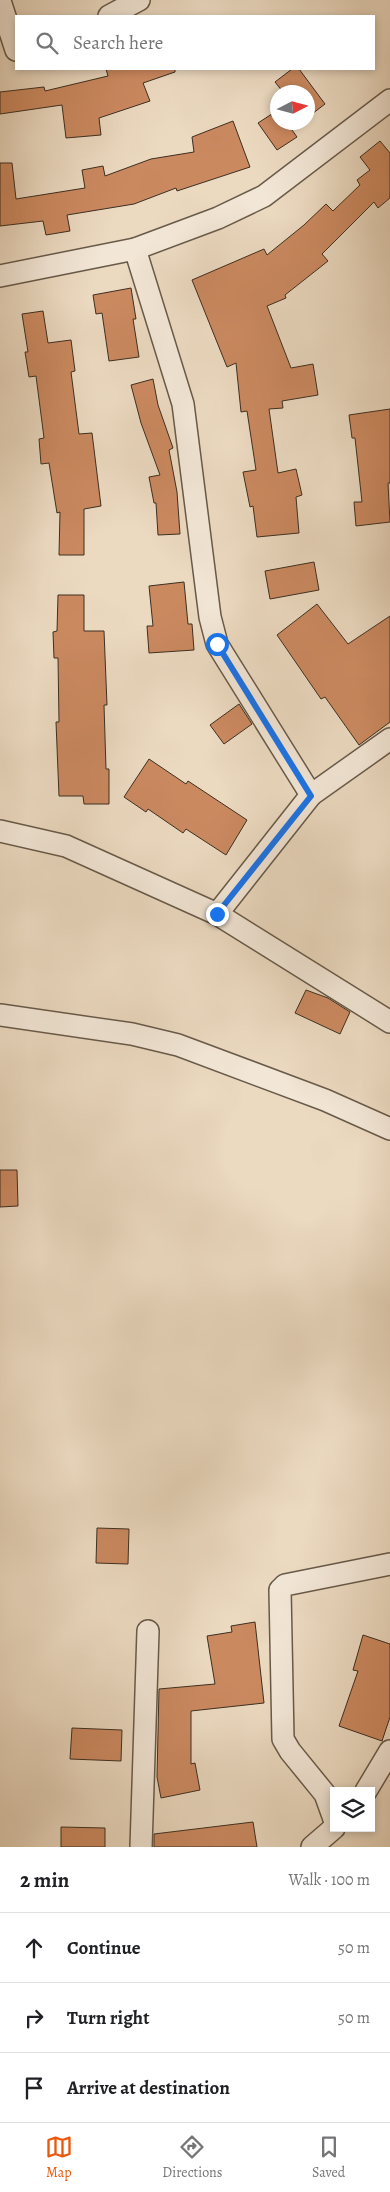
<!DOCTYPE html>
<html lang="en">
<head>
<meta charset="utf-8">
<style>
	:root { --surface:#fff; --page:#f2f2f2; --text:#202124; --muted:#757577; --line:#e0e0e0; --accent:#ea580c }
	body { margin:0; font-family:Alegreya,serif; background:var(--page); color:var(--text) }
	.controls { position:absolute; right:15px; bottom:15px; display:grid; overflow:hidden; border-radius:0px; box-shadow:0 2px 8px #0003 }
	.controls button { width:45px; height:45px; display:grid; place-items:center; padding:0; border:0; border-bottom:1px solid var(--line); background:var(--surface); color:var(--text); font:25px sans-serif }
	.compass { position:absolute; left:270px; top:85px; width:45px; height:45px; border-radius:50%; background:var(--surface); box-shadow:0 2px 8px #0003; rotate:84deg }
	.stop { position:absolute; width:15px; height:15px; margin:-11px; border:4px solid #1a73e8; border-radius:50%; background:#fff }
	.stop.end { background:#1a73e8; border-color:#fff; box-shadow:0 1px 5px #0008 }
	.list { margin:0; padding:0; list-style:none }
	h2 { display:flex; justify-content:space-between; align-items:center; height:65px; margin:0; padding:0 20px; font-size:21px }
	h2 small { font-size:16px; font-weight:400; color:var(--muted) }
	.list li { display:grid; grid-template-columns:32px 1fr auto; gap:15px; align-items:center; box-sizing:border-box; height:70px; padding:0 20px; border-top:1px solid var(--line) }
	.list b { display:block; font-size:19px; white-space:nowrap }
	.list em { font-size:16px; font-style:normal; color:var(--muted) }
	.icon { flex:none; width:28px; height:28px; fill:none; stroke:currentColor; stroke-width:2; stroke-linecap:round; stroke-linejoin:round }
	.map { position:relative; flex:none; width:390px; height:1847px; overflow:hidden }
	.search { position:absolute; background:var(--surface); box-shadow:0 2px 8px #0003; left:15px; right:15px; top:15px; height:55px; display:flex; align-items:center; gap:12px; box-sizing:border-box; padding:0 18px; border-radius:0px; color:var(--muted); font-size:19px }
	.sheet { height:275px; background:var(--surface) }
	nav { display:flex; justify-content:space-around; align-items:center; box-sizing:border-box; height:70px; border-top:1px solid var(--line); background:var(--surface); font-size:14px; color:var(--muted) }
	nav a { display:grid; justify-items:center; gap:2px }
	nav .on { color:var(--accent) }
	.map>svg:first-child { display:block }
	.building { fill:#cb8960; stroke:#3c2f21 }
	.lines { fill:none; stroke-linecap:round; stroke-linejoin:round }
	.minor-casing { stroke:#685a49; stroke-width:24 }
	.minor { stroke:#f2e6d6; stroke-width:21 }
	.route { stroke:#1a73e8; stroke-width:6 }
</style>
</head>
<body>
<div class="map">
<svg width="390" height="1847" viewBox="0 0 390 1847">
	<rect width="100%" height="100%" fill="#ebd9c0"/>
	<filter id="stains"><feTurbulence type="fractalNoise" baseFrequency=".004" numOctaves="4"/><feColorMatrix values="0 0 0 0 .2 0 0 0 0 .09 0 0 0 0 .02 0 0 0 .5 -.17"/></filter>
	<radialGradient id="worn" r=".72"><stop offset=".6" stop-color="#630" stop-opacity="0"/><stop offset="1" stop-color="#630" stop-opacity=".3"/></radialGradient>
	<!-- building -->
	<g class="building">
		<path d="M 106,69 L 175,69 L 175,72 L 143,83 L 150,101 L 99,118 L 101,135 L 66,138 L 62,105 L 0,114 L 0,92 L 44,87 L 45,91 L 108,76 Z"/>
		<path d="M 292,69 L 299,69 L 325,104 L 308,117 L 308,92 L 283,92 L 275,82 Z"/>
		<path d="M 278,110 L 278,122 L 301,122 L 292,130 L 297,137 L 277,150 L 258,123 Z"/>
		<path d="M 233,121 L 250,167 L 177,191 L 176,188 L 134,204 L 67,215 L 70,231 L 46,235 L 43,221 L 0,226 L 0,163 L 12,163 L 16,199 L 85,188 L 82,170 L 103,166 L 105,176 L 151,159 L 194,152 L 192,137 Z"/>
		<path d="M 380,141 L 390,153 L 390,198 L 378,208 L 374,202 L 322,254 L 328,261 L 285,295 L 286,298 L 267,306 L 291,368 L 313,364 L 318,395 L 282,401 L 283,408 L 269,409 L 278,473 L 296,469 L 302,495 L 296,497 L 299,533 L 257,537 L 253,506 L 250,507 L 243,472 L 256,470 L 247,411 L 241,412 L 236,363 L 227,367 L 192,280 L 264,249 L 267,255 L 304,225 L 326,204 L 333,211 L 360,185 L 357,180 L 370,170 L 360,157 Z"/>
		<path d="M 131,288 L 136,319 L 133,319 L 139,357 L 109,361 L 102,313 L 96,314 L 93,295 Z"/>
		<path d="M 43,311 L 48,343 L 71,340 L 75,371 L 71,372 L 79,434 L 92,433 L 101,506 L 84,509 L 84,555 L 59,555 L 60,512 L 57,513 L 49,463 L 41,464 L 39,439 L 44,438 L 36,376 L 29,377 L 25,352 L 28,352 L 22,314 Z"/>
		<path d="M 153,379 L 158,405 L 173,448 L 169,450 L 177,492 L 180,534 L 158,535 L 156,503 L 154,503 L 149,477 L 160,475 L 141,423 L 131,385 Z"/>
		<path d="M 390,409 L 390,483 L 388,483 L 390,522 L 356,526 L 354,502 L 362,502 L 355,438 L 352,438 L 349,415 Z"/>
		<path d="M 314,562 L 319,590 L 270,599 L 265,571 Z"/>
		<path d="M 184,582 L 188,624 L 192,624 L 194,650 L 149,653 L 147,626 L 153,626 L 149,586 Z"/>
		<path d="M 58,595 L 84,595 L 84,631 L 104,631 L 107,705 L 104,705 L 106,769 L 109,769 L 109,804 L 84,804 L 83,796 L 59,796 L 56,722 L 59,722 L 58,658 L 54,658 L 53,632 L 57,631 Z"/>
		<path d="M 317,604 L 348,644 L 390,616 L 390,722 L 359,745 L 325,697 L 321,699 L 277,635 Z"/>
		<path d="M 239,704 L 252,724 L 224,744 L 210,725 Z"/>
		<path d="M 149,759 L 186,784 L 188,781 L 247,820 L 226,855 L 186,829 L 183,833 L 148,809 L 146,812 L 124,797 Z"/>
		<path d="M 306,990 L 328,998 L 350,1012 L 340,1034 L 295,1013 Z"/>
		<path d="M 0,1170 L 17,1170 L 18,1206 L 0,1207 Z"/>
		<path d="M 97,1528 L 129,1529 L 128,1564 L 96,1563 Z"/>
		<path d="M 255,1622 L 264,1703 L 191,1711 L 191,1764 L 195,1763 L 200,1790 L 161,1798 L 157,1777 L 159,1689 L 215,1684 L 207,1636 L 232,1632 L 231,1626 Z"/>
		<path d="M 363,1635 L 390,1644 L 390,1717 L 382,1741 L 339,1726 L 358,1671 L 353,1670 Z"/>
		<path d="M 72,1728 L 122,1730 L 121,1761 L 70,1759 Z"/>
		<path d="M 253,1822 L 257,1847 L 154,1847 L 154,1834 Z"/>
		<path d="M 61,1827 L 105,1828 L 105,1847 L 61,1847 Z"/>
	</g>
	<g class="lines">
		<!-- minor casing -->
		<g class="minor-casing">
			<g id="minor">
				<path d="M 0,1 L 16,50"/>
				<path d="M 109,16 L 139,0"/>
				<path d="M 135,249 L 183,404 L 210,617 L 217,644 L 311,795 L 217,914"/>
				<path d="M 0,276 L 135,249 L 218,218 L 264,196 L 390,100"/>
				<path d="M 311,795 L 390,739"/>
				<path d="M 0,831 L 66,846 L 217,914 L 390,1022"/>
				<path d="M 0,1015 L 132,1034 L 178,1045 L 325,1100 L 390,1129"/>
				<path d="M 366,1791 L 390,1751"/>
				<path d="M 334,1819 L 325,1794 L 290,1751 L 283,1739 L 280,1590 L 285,1585 L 390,1564"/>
				<path d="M 141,1847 L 148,1631"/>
				<path d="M 312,1847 L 334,1828"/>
			</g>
		</g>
		<!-- minor -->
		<use href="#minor" class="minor"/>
	</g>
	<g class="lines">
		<!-- route -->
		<path class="route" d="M 217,914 L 311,796 L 217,644"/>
	</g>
	<rect width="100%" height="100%" filter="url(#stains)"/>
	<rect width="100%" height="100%" fill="url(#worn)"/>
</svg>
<div class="controls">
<button><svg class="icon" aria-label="layers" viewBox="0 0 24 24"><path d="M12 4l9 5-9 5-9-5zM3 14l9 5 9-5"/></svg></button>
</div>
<svg class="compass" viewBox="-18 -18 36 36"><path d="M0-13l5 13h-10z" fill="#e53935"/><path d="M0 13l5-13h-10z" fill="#757577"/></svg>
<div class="stop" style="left:217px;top:644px"></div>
<div class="stop end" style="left:217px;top:914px"></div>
<div class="search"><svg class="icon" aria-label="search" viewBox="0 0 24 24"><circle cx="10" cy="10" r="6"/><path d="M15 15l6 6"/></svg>Search here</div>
</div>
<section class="sheet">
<h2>2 min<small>Walk · 100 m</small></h2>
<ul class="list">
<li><svg class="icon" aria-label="ahead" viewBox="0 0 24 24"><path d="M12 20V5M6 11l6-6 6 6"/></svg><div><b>Continue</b></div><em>50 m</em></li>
<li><svg class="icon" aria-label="right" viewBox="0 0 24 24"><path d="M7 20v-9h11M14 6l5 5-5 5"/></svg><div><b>Turn right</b></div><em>50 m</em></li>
<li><svg class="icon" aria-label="arrive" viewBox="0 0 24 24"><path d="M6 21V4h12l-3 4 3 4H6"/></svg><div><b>Arrive at destination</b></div></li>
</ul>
</section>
<nav>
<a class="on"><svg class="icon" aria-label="map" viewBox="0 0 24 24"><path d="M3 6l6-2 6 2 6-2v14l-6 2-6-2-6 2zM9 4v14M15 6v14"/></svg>Map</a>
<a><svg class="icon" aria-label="directions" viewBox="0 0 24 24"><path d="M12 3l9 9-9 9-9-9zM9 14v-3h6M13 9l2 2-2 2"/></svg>Directions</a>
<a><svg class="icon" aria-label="saved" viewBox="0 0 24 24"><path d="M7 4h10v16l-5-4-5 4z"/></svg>Saved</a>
</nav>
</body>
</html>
